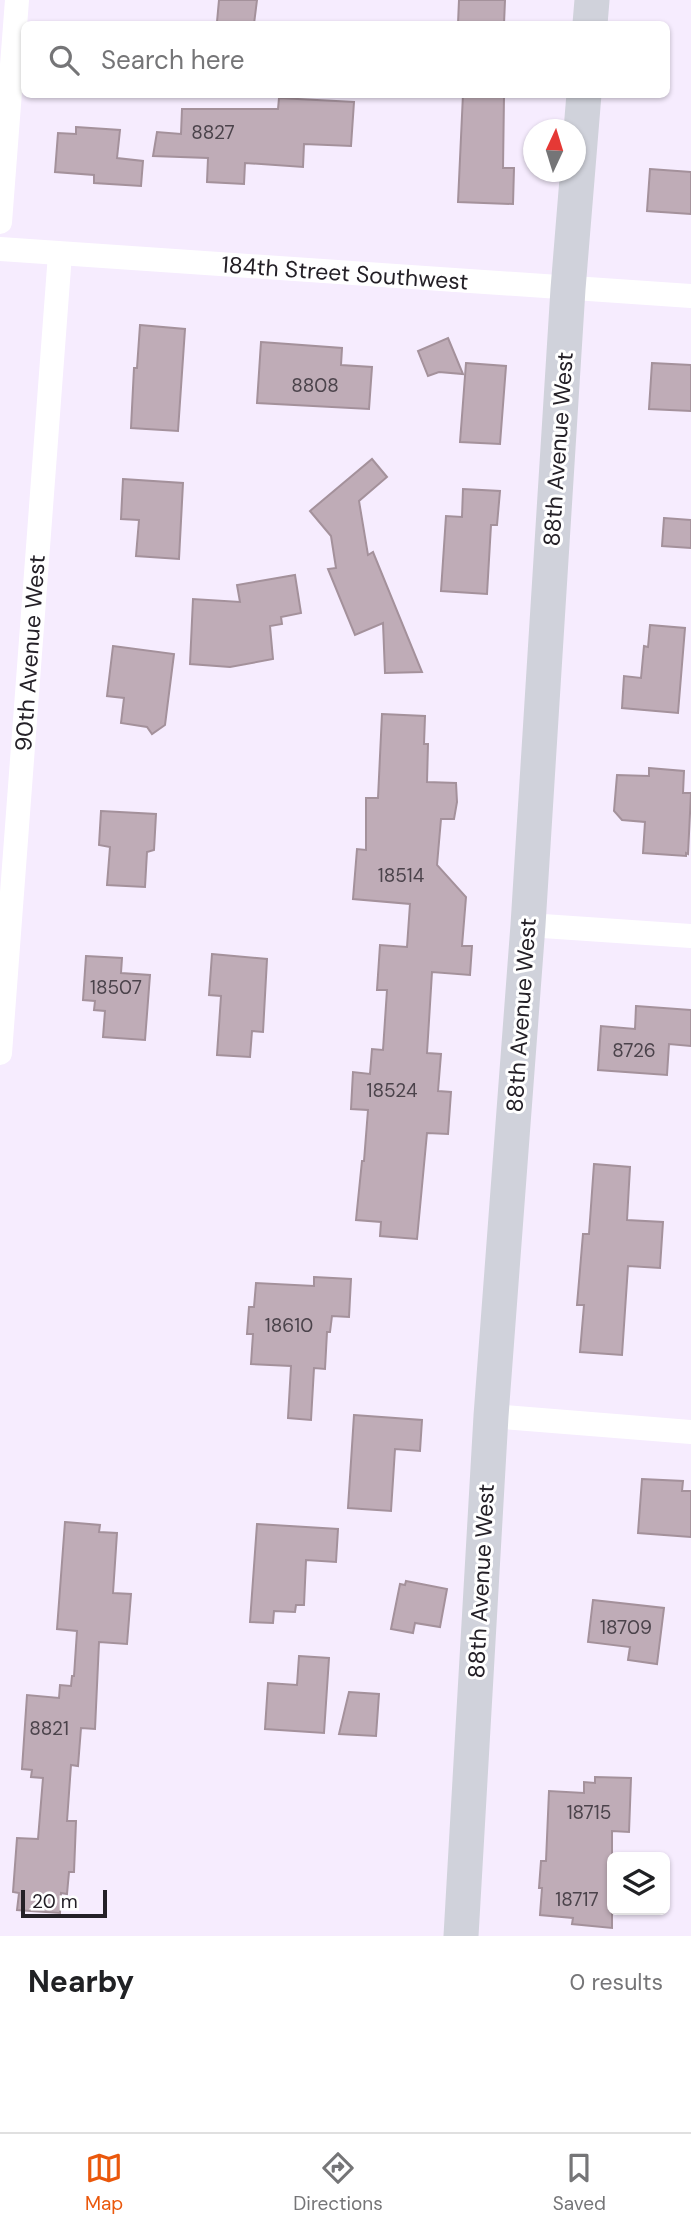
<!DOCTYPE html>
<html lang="en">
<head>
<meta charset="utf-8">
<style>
	:root { --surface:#fff; --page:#f2f2f2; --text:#202124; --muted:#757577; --line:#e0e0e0; --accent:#ea580c }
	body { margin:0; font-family:"DM Sans",sans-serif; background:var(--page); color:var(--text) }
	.controls { position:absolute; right:21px; bottom:21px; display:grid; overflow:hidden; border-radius:10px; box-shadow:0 2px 5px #0004 }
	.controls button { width:63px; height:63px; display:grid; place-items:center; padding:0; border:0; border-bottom:2px solid var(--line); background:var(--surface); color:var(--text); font:35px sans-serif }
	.compass { position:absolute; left:523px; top:119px; width:63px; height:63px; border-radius:50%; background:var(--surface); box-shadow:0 2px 5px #0004; rotate:4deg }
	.scale { position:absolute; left:21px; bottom:18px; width:86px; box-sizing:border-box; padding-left:7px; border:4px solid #242027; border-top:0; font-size:19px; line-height:24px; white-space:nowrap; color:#242027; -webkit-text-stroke:5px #fff; paint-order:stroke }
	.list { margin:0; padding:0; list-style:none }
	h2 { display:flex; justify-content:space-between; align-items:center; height:91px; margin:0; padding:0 28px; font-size:30px }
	h2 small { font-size:23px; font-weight:400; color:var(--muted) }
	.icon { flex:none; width:38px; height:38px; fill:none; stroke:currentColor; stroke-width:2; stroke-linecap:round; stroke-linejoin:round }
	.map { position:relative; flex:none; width:691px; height:1936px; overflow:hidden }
	.search { position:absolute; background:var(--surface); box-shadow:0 2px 5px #0004; left:21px; right:21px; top:21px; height:77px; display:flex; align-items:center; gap:18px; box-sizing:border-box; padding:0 24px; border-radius:10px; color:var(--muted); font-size:26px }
	.sheet { height:196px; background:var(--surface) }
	nav { display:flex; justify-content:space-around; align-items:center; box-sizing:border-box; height:98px; border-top:2px solid var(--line); background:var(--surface); font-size:19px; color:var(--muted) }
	nav a { display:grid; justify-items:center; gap:4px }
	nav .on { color:var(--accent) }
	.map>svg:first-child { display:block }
	.building { fill:#bfacb7; stroke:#a4919b; stroke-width:2 }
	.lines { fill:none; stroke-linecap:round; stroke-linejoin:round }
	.street { stroke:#fff; stroke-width:24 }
	.secondary { stroke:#d0d2db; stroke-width:35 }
	.labels { text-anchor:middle; stroke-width:6; stroke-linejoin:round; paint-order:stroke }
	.number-label { font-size:19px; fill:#4b434b }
	.street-label { font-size:23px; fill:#242027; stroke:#fff }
</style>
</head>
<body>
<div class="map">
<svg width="691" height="1936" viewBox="0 0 691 1936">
	<rect width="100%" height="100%" fill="#f6ecfe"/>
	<!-- building -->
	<g class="building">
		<path d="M 219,0 L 257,0 L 254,24 L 217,22 Z"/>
		<path d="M 459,0 L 505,0 L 504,24 L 458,24 Z"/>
		<path d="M 463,94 L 504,96 L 503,168 L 514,168 L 513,204 L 458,202 Z"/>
		<path d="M 279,98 L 354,102 L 351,146 L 304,144 L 303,167 L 245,163 L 244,184 L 207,182 L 208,158 L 153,156 L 157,132 L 181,134 L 182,109 L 278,109 Z"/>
		<path d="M 76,127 L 120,130 L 117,158 L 143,161 L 141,186 L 94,183 L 94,175 L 55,172 L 58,133 L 76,134 Z"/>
		<path d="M 650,169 L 691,172 L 691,214 L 647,211 Z"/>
		<path d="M 140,325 L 185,329 L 178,431 L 131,428 L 134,368 L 137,368 Z"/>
		<path d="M 448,338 L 463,374 L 439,372 L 428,376 L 418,351 Z"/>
		<path d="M 261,342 L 342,348 L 341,365 L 372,367 L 369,409 L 257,403 Z"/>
		<path d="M 466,363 L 506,366 L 500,444 L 460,442 Z"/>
		<path d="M 652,363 L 691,365 L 691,411 L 649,409 Z"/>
		<path d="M 372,459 L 387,477 L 359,501 L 368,555 L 373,552 L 422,672 L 385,673 L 383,623 L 355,635 L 328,569 L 336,568 L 331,536 L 310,511 Z"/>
		<path d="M 123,479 L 183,483 L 179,559 L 136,556 L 139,520 L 121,519 Z"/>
		<path d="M 463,489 L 500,491 L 497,525 L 491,525 L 487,594 L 441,591 L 446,516 L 462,517 Z"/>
		<path d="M 664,518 L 691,520 L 691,548 L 662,546 Z"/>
		<path d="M 295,575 L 301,613 L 281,617 L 282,624 L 270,626 L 273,659 L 230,667 L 190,664 L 193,599 L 240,602 L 237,585 Z"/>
		<path d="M 650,625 L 685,628 L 678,713 L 622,708 L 624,676 L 641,678 L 644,646 L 648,647 Z"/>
		<path d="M 113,646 L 174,654 L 165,725 L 152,734 L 147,727 L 121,723 L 124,698 L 107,696 Z"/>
		<path d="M 382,714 L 425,716 L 424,744 L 428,744 L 427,782 L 456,783 L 457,802 L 454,819 L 441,819 L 437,865 L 466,897 L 462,946 L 472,946 L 470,975 L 432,972 L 427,1053 L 441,1054 L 438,1091 L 451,1092 L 448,1134 L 427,1133 L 417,1239 L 380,1236 L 381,1222 L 356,1220 L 362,1161 L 364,1161 L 368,1110 L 351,1109 L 353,1072 L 370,1074 L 372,1049 L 383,1050 L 387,990 L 377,990 L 380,945 L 407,947 L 410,904 L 353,899 L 357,849 L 366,850 L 366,798 L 378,798 Z"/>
		<path d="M 649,768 L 684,771 L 683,793 L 691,793 L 688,854 L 686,853 L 686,856 L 643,853 L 645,822 L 622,820 L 614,811 L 617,775 L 649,776 Z"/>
		<path d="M 101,811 L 156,814 L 154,850 L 147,852 L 145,887 L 107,885 L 110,847 L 99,845 Z"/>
		<path d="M 212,954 L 267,959 L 263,1032 L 252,1031 L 250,1057 L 217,1055 L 221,996 L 209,995 Z"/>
		<path d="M 86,956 L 122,958 L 121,973 L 150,975 L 145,1040 L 103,1037 L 105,1011 L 94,1010 L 95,1001 L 83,1000 Z"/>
		<path d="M 636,1006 L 691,1010 L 691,1046 L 669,1044 L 667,1075 L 598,1070 L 601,1026 L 635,1029 Z"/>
		<path d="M 594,1164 L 630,1167 L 627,1220 L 663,1222 L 660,1268 L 628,1266 L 622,1355 L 580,1352 L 584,1305 L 577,1305 L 583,1234 L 589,1234 Z"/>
		<path d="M 314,1277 L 351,1279 L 349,1317 L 332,1316 L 330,1332 L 327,1332 L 325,1369 L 314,1368 L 311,1420 L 288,1418 L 291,1366 L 251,1364 L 253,1334 L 247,1334 L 249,1307 L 254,1307 L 256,1283 L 314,1286 Z"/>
		<path d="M 354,1415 L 422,1420 L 420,1451 L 395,1449 L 391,1511 L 348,1508 Z"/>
		<path d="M 642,1479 L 683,1481 L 682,1491 L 691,1491 L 691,1537 L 638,1533 Z"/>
		<path d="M 65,1522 L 100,1525 L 99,1532 L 117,1533 L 113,1593 L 131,1594 L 127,1644 L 99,1642 L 95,1729 L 81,1728 L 78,1766 L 71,1765 L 67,1821 L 76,1821 L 74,1872 L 69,1872 L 67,1894 L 61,1893 L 60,1913 L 17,1910 L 19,1893 L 13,1892 L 17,1838 L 38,1839 L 43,1778 L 31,1777 L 32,1770 L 22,1769 L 27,1695 L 59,1698 L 60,1685 L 71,1686 L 72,1676 L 74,1676 L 77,1631 L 57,1629 Z"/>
		<path d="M 257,1524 L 338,1529 L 336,1562 L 306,1560 L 304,1605 L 296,1605 L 295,1612 L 274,1611 L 273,1623 L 250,1622 Z"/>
		<path d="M 406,1581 L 447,1589 L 440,1627 L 415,1623 L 413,1633 L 391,1629 L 400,1584 L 405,1585 Z"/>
		<path d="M 593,1600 L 664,1608 L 657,1664 L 628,1660 L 630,1647 L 588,1642 Z"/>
		<path d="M 299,1656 L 329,1658 L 324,1733 L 265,1729 L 268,1683 L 297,1685 Z"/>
		<path d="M 349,1692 L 379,1694 L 376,1736 L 339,1734 Z"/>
		<path d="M 595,1777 L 631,1778 L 629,1832 L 612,1831 L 612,1928 L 572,1924 L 573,1918 L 540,1915 L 542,1888 L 539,1888 L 541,1861 L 546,1861 L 549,1791 L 584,1793 L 584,1782 L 595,1783 Z"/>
	</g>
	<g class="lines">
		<!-- street -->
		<g class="street">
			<path d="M 0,222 L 17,0"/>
			<path d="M 0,249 L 691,296"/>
			<path d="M 528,925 L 691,936"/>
			<path d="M 0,1053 L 60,254"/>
			<path d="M 491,1416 L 691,1432"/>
		</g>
		<!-- secondary -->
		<g class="secondary">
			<path d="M 590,24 L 592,0"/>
			<path d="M 461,1936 L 491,1416 L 528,925 L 568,289 L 584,94"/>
		</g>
	</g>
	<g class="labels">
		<!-- number labels -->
		<g class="number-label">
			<text x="213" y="139">8827</text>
			<text x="315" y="392">8808</text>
			<text x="401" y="882">18514</text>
			<text x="116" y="994">18507</text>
			<text x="634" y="1057">8726</text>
			<text x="392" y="1097">18524</text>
			<text x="289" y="1332">18610</text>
			<text x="626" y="1634">18709</text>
			<text x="49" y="1735">8821</text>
			<text x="589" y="1819">18715</text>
			<text x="577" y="1906">18717</text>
		</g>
		<!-- street labels -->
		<g class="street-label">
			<text transform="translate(345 273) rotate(4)" y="8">184th Street Southwest</text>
			<text transform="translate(558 449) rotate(-86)" y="8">88th Avenue West</text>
			<text transform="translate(30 653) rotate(-86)" y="8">90th Avenue West</text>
			<text transform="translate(521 1015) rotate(-86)" y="8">88th Avenue West</text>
			<text transform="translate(481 1581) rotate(-87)" y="8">88th Avenue West</text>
		</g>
	</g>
</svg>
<div class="controls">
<button><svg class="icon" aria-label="layers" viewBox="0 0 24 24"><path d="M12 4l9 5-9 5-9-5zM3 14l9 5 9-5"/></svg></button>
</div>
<svg class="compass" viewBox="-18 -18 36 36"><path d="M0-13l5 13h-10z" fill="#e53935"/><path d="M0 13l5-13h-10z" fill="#757577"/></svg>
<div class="scale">20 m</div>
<div class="search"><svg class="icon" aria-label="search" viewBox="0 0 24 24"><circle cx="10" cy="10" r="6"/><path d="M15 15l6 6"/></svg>Search here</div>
</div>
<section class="sheet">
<h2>Nearby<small>0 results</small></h2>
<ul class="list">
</ul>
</section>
<nav>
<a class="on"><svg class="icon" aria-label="map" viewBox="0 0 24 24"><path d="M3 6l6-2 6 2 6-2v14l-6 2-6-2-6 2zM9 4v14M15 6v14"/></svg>Map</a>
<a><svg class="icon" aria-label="directions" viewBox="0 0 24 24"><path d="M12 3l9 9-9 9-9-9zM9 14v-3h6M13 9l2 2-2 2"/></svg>Directions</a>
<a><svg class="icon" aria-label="saved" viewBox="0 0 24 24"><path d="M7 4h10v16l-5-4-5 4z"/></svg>Saved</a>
</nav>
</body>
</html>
